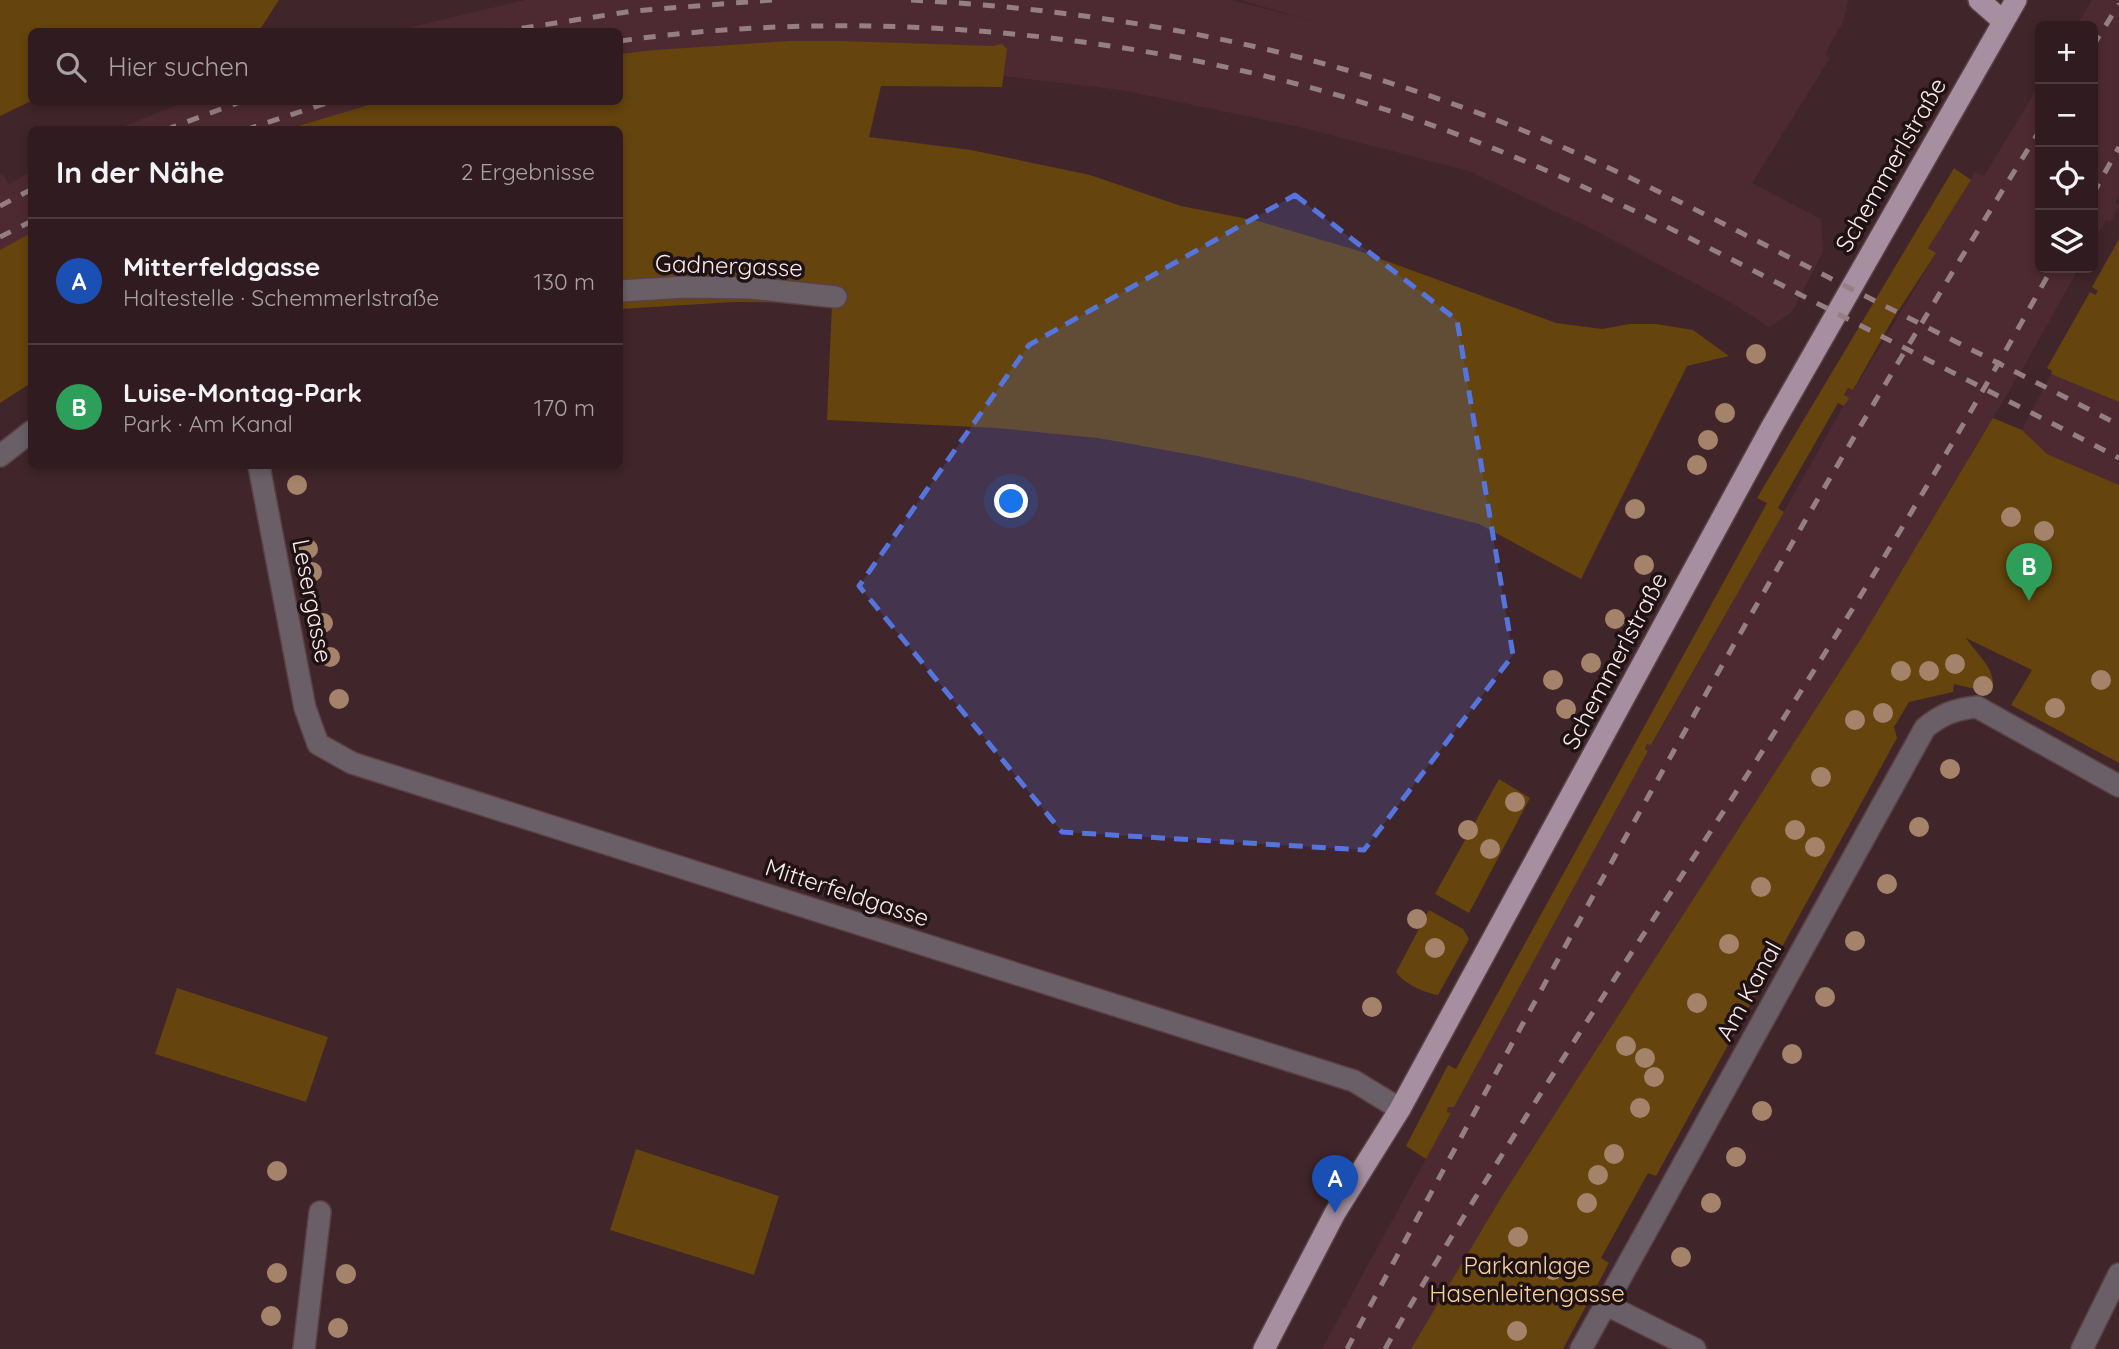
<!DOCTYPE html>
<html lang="de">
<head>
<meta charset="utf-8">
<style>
	:root { --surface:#301c20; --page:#382529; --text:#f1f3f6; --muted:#a8a1a5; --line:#4b3a3e; --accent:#1fd5b0 }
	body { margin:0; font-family:Quicksand,sans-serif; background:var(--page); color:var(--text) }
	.controls { position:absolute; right:21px; top:21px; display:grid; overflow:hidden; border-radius:10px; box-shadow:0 4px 10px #0003 }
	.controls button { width:63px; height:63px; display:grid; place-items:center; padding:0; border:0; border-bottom:2px solid var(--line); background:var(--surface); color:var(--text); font:35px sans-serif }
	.you { position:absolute; left:1012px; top:502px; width:24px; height:24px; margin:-18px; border:5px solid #fff; border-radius:50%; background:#1a73e8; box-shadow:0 0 0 10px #1a73e833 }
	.badge { display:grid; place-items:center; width:46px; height:46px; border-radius:50%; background:var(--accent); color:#fff; font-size:23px; font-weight:700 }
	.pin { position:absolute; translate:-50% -58px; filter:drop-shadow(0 2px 4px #0008) }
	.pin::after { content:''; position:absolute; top:37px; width:24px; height:21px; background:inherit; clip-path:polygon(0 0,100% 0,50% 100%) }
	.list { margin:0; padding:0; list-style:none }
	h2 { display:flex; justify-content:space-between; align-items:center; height:91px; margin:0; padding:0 28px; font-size:30px }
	h2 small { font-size:23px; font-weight:400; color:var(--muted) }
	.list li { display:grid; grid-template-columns:46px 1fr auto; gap:21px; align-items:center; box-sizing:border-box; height:126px; padding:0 28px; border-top:2px solid var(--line) }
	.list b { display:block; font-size:26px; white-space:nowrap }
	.list p { margin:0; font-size:23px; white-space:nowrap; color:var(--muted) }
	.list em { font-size:23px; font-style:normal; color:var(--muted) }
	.icon { flex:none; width:38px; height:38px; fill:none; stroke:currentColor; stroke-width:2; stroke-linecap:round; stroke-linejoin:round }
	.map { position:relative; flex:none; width:2119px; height:1349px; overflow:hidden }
	.search { position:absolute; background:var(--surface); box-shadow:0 4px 10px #0003; left:28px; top:28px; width:595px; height:77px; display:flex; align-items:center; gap:18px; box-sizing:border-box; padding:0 24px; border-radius:10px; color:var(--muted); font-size:26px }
	.panel { position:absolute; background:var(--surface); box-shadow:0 4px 10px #0003; left:28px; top:126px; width:595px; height:343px; border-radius:10px }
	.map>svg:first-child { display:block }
	.built { fill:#4d2a31 }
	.green { fill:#65440d }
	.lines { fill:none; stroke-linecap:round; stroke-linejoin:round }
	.lane-casing { stroke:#5a4145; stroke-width:24 }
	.street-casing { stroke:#5a4145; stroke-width:24 }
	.primary-casing { stroke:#5a4145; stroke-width:24 }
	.lane { stroke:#6a5f67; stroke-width:21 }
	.street { stroke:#6a5f67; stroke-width:21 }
	.primary { stroke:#a58fa0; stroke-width:21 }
	.rail { stroke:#957f82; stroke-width:5; stroke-dasharray:12 12; stroke-linecap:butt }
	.tree { fill:#a5836a }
	.marked { fill:#5575dd; fill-opacity:0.2; stroke:#5575dd; stroke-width:5; stroke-dasharray:14 9; stroke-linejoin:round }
	.labels { text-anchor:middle; stroke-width:7; stroke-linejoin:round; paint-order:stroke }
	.street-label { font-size:24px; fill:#fceaec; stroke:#1e1214 }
	.park-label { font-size:24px; fill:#f7d09e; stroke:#1e1214 }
</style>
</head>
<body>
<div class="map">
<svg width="2119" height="1349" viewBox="0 0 2119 1349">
	<rect width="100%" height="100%" fill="#40252a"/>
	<!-- built -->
	<g class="built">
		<path d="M 525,0 L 1231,0 L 1316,22 L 1240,0 L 1848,0 L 1844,20 L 1825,54 L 1830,58 L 1752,183 L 1821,219 L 1823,252 L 1792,312 L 1769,327 L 1730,302 L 1588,227 L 1469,171 L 1300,127 L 1121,90 L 996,75 L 620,75 L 620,32 L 391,32 Z"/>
		<path d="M 2092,0 L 2119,0 L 2119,195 L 2115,202 L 2119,206 L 2111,221 L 2106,220 L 2093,244 L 2093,26 L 2076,26 Z"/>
		<path d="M 2040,84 L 2040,268 L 2079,268 L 2027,361 L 1862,637 L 1502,1196 L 1412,1349 L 1322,1349 L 1451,1113 L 1447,1112 L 1448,1106 L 1648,751 L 1645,749 L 1647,744 L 1652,745 L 1848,398 L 1844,396 L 1849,388 L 1853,391 L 1910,297 L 1935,254 L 1928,248 L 1975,172 L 1984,176 Z"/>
		<path d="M 185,102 L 471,102 L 353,129 L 114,130 Z"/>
		<path d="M 31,172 L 31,257 L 0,274 L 0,176 L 3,174 L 9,184 Z"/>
		<path d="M 2051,374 L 2119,402 L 2119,485 L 2047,454 L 2022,430 Z"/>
	</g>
	<!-- green -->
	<g class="green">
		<path d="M 0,0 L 279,0 L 259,31 L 32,32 L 31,101 L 0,116 Z"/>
		<path d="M 789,41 L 841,41 L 992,46 L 1002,44 L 1007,49 L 1002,87 L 881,86 L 869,137 L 971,150 L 1090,175 L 1181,206 L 1258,221 L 1359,251 L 1556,323 L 1602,329 L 1630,324 L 1656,324 L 1693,330 L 1729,356 L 1687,366 L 1581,579 L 1479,524 L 1296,477 L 1198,456 L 1098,438 L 997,428 L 827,420 L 832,303 L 734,302 L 620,309 L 620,130 L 285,130 L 379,102 L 620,102 L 620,54 L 655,50 Z"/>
		<path d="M 1954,168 L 1971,180 L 1928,248 L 1936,253 L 1893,319 L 1853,390 L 1848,388 L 1844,395 L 1849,398 L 1844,406 L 1838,403 L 1778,508 L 1784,512 L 1651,745 L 1647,744 L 1645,749 L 1648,751 L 1454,1107 L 1448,1107 L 1447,1112 L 1451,1113 L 1426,1159 L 1406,1146 L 1448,1065 L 1456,1069 L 1767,503 L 1757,498 Z"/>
		<path d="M 31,233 L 31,383 L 0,403 L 0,250 Z"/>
		<path d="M 2119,239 L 2119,402 L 2051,374 L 2052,371 L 2047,368 L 2090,292 L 2095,295 L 2098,291 L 2092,287 Z"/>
		<path d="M 1993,418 L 2022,430 L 2047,454 L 2119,485 L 2119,763 L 2011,705 L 2032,670 L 1966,638 C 1977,655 2000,672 1991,693 L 1954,684 L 1953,692 L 1909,702 L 1894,727 L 1897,738 L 1656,1176 L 1648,1173 L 1601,1258 L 1609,1263 L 1563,1349 L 1411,1349 L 1502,1196 L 1862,637 Z"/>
		<path d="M 1499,779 L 1530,798 L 1469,913 L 1435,894 Z"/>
		<path d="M 1429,910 L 1463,929 L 1469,939 L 1438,995 C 1425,993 1404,984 1396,972 Z"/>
		<path d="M 177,988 L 328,1037 L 306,1102 L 155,1054 Z"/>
		<path d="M 636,1149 L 779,1196 L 754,1275 L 610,1230 Z"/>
	</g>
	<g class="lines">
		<!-- lane casing -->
		<g class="lane-casing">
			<path id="lane" d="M 620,291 L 685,287 L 751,288 L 836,297"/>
		</g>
		<!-- street casing -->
		<g class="street-casing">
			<g id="street">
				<path d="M 0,456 L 32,431"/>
				<path d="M 259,466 L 305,708 L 318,744 L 352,763 L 1354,1081 L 1400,1109"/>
				<path d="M 1605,1304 L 1695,1349"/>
				<path d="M 304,1349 L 320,1212"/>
				<path d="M 1581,1349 L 1925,728 C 1942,714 1955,709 1977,707 L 2119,786"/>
				<path d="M 2082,1349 L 2119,1274"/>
			</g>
		</g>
		<!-- primary casing -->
		<g class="primary-casing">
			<g id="primary">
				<path d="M 1979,0 L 2003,21"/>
				<path d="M 1264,1349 L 1335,1213 L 1400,1109 L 1771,428 L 2016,0"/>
			</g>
		</g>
		<!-- lane -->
		<use href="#lane" class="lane"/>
		<!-- street -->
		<use href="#street" class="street"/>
		<!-- primary -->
		<use href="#primary" class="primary"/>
		<!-- rail -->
		<g class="rail">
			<path d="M 911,0 C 1102,10 1290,44 1470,110 C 1591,154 1704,214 1818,272 C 1918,323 2019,373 2119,425"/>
			<path d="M 498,32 L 633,11 L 772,0"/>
			<path d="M 620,41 C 903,1 1224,41 1490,147 C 1596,189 1698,242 1799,294 C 1906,349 2013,403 2119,458"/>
			<path d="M 2093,46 L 2119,4"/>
			<path d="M 165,130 L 240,102"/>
			<path d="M 245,130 L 330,102"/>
			<path d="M 2093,194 L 2119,147"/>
			<path d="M 0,206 L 32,189"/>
			<path d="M 0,237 L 32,221"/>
			<path d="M 1347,1349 C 1568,937 1792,527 2040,130"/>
			<path d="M 1385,1349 C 1522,1111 1679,885 1825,653 C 1904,527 1980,398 2052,268"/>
		</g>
	</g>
	<!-- trees -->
	<g class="tree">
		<circle cx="1756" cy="354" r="10"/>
		<circle cx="1725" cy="413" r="10"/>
		<circle cx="1708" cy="440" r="10"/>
		<circle cx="1697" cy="465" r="10"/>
		<circle cx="297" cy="485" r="10"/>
		<circle cx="1635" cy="509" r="10"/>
		<circle cx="2011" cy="517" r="10"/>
		<circle cx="2044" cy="531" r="10"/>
		<circle cx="308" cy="549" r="10"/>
		<circle cx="1644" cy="565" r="10"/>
		<circle cx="312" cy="572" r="10"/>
		<circle cx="1615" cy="619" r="10"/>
		<circle cx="323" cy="623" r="10"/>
		<circle cx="330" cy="657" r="10"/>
		<circle cx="1591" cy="663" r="10"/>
		<circle cx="1955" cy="664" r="10"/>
		<circle cx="1901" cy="671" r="10"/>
		<circle cx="1929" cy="671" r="10"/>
		<circle cx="1553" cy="680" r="10"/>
		<circle cx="2101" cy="680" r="10"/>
		<circle cx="1983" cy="686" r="10"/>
		<circle cx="339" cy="699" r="10"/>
		<circle cx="2055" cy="708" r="10"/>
		<circle cx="1566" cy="709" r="10"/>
		<circle cx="1883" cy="713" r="10"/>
		<circle cx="1855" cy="720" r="10"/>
		<circle cx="1950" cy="769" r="10"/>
		<circle cx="1821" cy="777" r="10"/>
		<circle cx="1515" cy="802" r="10"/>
		<circle cx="1919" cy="827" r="10"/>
		<circle cx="1468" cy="830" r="10"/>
		<circle cx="1795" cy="830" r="10"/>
		<circle cx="1815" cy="847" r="10"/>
		<circle cx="1490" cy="849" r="10"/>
		<circle cx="1887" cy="884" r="10"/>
		<circle cx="1761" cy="887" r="10"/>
		<circle cx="1417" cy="919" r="10"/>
		<circle cx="1855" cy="941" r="10"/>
		<circle cx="1729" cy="944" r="10"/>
		<circle cx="1435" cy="948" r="10"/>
		<circle cx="1825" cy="997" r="10"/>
		<circle cx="1697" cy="1003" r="10"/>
		<circle cx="1372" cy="1007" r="10"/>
		<circle cx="1626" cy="1046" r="10"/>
		<circle cx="1792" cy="1054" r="10"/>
		<circle cx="1645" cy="1058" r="10"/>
		<circle cx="1654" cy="1077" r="10"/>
		<circle cx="1640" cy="1108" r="10"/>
		<circle cx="1762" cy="1111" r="10"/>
		<circle cx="1614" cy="1154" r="10"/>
		<circle cx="1736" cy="1157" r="10"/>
		<circle cx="277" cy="1171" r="10"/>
		<circle cx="1598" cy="1175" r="10"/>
		<circle cx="1587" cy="1203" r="10"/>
		<circle cx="1711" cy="1203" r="10"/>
		<circle cx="1518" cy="1237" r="10"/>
		<circle cx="1681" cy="1257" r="10"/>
		<circle cx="1553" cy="1270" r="10"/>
		<circle cx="277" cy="1273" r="10"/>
		<circle cx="346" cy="1274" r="10"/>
		<circle cx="271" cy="1316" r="10"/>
		<circle cx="338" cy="1328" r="10"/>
		<circle cx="1517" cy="1331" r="10"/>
	</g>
	<!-- marked area -->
	<path class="marked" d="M 1295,195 L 1457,320 L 1513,655 L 1364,850 L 1062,832 L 859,586 L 1029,345 Z"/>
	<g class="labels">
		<!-- street labels -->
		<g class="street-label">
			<text transform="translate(1891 165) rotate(-60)" y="8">Schemmerlstraße</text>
			<text transform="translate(729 266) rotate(2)" y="8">Gadnergasse</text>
			<text transform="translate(312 601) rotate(79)" y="8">Lesergasse</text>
			<text transform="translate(1615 661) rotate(-62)" y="8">Schemmerlstraße</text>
			<text transform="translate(847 893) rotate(18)" y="8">Mitterfeldgasse</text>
			<text transform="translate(1749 991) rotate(-61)" y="8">Am Kanal</text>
		</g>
		<!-- park labels -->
		<g class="park-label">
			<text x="1527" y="1274">Parkanlage<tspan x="1527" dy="28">Hasenleitengasse</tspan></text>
		</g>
	</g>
</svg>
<div class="controls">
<button>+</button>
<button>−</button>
<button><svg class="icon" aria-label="locate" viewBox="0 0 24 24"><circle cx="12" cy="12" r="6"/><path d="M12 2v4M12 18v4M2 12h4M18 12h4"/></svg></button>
<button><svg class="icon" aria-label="layers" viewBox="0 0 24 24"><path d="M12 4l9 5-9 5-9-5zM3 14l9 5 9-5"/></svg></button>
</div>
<div class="you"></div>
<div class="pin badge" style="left:1335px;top:1213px;background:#1a4fb4">A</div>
<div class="pin badge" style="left:2029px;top:601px;background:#2e9e5b">B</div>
<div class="search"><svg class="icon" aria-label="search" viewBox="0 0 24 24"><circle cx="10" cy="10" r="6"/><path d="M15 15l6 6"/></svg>Hier suchen</div>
<section class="panel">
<h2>In der Nähe<small>2 Ergebnisse</small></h2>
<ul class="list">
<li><span class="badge" style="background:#1a4fb4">A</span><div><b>Mitterfeldgasse</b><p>Haltestelle · Schemmerlstraße</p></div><em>130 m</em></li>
<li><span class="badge" style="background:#2e9e5b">B</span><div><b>Luise-Montag-Park</b><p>Park · Am Kanal</p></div><em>170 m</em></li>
</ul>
</section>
</div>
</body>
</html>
